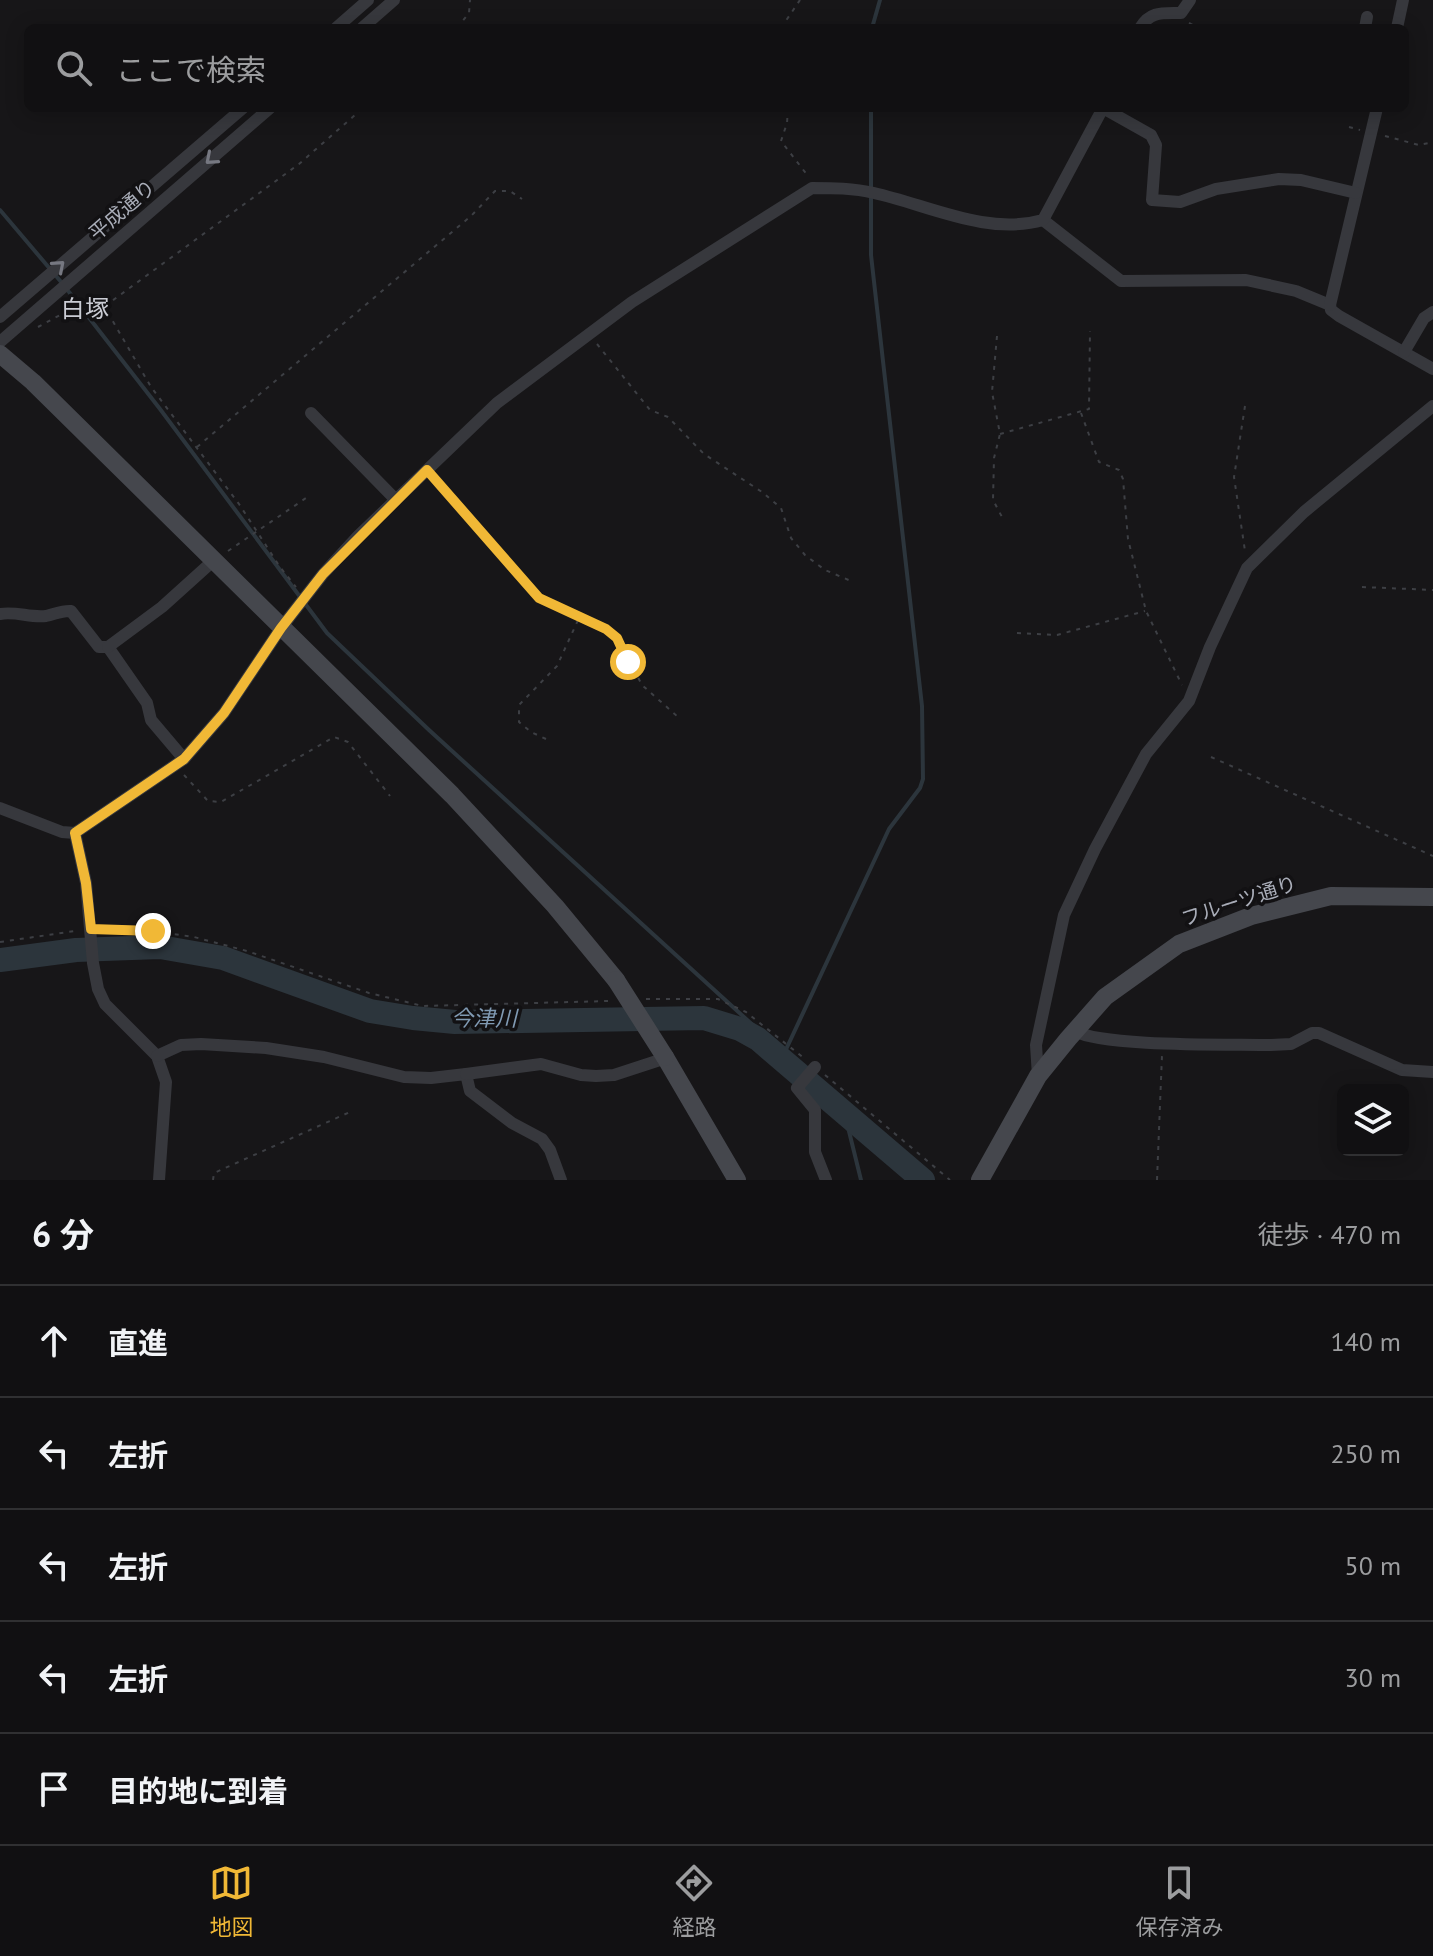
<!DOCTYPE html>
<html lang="ja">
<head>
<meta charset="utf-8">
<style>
	:root { --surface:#111012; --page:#1a191b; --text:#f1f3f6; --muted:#9c9d9f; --line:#303032; --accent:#f1b836 }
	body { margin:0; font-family:"PT Sans","Noto Sans JP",sans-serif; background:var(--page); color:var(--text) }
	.controls { position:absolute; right:24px; bottom:24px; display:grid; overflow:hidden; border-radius:12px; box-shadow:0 4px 20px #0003 }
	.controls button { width:72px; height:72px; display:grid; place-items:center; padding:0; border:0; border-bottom:2px solid var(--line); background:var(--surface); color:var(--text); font:40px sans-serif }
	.stop { position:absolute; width:24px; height:24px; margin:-18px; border:6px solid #f1b836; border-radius:50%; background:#fff }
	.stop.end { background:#f1b836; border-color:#fff; box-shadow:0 2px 8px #0008 }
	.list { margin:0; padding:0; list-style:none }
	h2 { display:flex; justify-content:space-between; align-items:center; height:104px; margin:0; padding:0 32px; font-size:34px }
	h2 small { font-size:26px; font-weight:400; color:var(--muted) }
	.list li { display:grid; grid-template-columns:52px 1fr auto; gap:24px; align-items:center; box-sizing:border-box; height:112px; padding:0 32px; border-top:2px solid var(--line) }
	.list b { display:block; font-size:30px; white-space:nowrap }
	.list em { font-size:26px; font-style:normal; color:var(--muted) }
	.icon { flex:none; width:44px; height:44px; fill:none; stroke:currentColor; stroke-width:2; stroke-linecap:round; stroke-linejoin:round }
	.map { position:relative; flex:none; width:1433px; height:1180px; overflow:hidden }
	.search { position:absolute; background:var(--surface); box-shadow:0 4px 20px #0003; left:24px; right:24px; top:24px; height:88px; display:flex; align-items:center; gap:20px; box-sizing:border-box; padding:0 28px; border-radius:12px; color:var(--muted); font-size:30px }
	.sheet { height:664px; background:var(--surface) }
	nav { display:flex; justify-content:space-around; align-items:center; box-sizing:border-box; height:112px; border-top:2px solid var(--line); background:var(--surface); font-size:22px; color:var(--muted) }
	nav a { display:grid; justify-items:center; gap:4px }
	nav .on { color:var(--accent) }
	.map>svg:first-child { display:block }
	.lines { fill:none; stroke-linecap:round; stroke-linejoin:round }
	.stream { stroke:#2c353c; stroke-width:4 }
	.river { stroke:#2c353c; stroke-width:24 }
	.path { stroke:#3d3f44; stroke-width:2; stroke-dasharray:4 6; stroke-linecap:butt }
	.street { stroke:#37383d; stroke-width:12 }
	.secondary { stroke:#45474d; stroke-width:18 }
	.secondary-bridge { stroke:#45474d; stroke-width:18 }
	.oneway { stroke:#767881 }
	.route { stroke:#f1b836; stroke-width:10 }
	.labels { text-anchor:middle; stroke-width:7; stroke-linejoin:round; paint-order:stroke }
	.street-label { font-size:20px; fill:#a9adb8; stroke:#121113 }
	.water-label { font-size:22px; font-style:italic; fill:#809ab3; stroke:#121113 }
	.quarter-label { font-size:24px; fill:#caccd4; stroke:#121113 }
</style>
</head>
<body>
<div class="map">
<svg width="1433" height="1180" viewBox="0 0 1433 1180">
	<rect width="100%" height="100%" fill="#171618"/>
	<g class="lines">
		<!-- stream -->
		<g class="stream">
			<path d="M 872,28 L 880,0"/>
			<path d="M 0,210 L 62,283 L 160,409 L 327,633 L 429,730 L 756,1028 L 786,1052"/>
			<path d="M 782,1058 L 889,829 L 920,788 L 923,779 L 922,706 L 871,255 L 871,108"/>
			<path d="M 844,1111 L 861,1180"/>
		</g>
		<!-- river -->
		<path class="river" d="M 0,960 L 76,950 L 160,947 L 223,958 L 370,1011 L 413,1018 L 455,1022 L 704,1018 L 740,1029 L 758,1039 L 923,1180"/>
		<!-- path -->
		<g class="path">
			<path d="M 1189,23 L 1199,28"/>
			<path d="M 457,28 L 469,13 L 470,0"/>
			<path d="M 781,28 L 800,0"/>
			<path d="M 788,108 L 787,123 L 781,141 L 808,176"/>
			<path d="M 1349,127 L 1360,130"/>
			<path d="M 1385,136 L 1419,145 L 1433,142"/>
			<path d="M 105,306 L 299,164 L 363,108"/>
			<path d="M 38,327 L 82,303 L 104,306 L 151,387 L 239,504 L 280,567 L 296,587"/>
			<path d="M 997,336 L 992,392 L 1000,434 L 994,458 L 993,500 L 1002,517"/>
			<path d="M 597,344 L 650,410 L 668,417 L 704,454 L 762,492 L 781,508 L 791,538 L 805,555 L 825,570 L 851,581"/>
			<path d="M 1245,406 L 1234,477 L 1245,551"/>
			<path d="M 1081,413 L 1099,462 L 1119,470 L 1123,479 L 1128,539 L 1146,611 L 1182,685"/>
			<path d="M 1000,434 L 1089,409 L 1090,331"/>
			<path d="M 197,447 L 471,216 L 495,191 L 510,191 L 522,199"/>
			<path d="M 436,480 L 539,598 L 606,629 L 617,638 L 642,685 L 678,717"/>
			<path d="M 228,551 L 309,496"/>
			<path d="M 1362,587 L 1433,590"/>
			<path d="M 1017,633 L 1057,635 L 1145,611"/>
			<path d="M 546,739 L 531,732 L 519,722 L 519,705 L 557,666 L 579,618"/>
			<path d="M 1211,757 L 1433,856"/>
			<path d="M 184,775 L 208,801 L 221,802 L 334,737 L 348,742 L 390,796"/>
			<path d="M 105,929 L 153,931 L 194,937 L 247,951 L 369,993 L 423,1006 L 608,1001"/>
			<path d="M 0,942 L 75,931"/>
			<path d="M 646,999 L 718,999 L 746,1012 L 805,1059"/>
			<path d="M 825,1075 L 950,1180"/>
			<path d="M 213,1180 L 214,1173 L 350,1112"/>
			<path d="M 1157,1180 L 1162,1055"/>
		</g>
		<!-- street -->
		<g class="street">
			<path d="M 336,28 L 368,0"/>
			<path d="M 362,28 L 394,0"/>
			<path d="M 1140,28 C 1150,11 1162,13 1181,13 L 1190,0"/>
			<path d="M 1365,28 L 1367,17"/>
			<path d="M 1397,28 L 1403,0"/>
			<path d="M 1043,220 L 1121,281 L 1246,280 L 1296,291 L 1330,305 L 1331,310 L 1339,316 L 1433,369"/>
			<path d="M 1330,305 L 1377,108"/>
			<path d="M 0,317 L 243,108"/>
			<path d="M 0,342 L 270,108"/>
			<path d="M 1404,352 L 1424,318 L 1433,312"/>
			<path d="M 311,413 L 396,500"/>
			<path d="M 0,614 C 16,611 30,618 46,616 C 55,614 63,610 71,611 L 99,647 L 108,647 L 147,703 L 151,720 L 184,759"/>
			<path d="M 108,647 L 162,607 L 213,561"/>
			<path d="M 0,808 L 62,832 L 75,833 L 184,759 L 224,713 L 281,628 L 323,574 L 358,536 L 497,403 L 632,302 L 812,188 C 833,188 853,188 874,193 C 928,205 987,236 1043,220 L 1103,108 L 1151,135 L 1156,145 L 1152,200 L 1180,202 L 1216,189 L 1279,179 L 1301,180 L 1356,193"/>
			<path d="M 75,833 L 86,883 L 93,963 L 98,989 L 105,1004 L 157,1056 L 166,1082 L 159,1180"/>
			<path d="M 1075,1031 C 1102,1047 1232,1044 1271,1045 L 1291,1044 L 1312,1033 L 1319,1033 L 1402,1070 L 1433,1072"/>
			<path d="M 157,1056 L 181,1045 L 201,1044 L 266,1048 L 324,1057 L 404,1077 L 431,1078 L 466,1074 L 470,1091 L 512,1123 L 542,1139 L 550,1150 L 561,1180"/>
			<path d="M 815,1067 L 797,1088 L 815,1110 L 815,1152 L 826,1180"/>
			<path d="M 466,1074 L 541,1064 L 581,1075 L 596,1076 L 614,1075 L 666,1058"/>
			<path d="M 1038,1076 L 1036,1045 L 1064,915 L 1095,849 L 1146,754 L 1189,701 L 1210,647 L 1247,568 L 1304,512 L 1433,406"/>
		</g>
		<!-- secondary -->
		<g class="secondary">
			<path d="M 0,354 L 33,382 L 452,795 L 555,906 L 616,980"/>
			<path d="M 665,1057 L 737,1180"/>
			<path d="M 980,1180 L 1038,1076 L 1068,1039 L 1105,997 L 1179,944 L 1251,916 L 1331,896 L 1433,897"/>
		</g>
		<!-- secondary-bridge -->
		<path class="secondary-bridge" d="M 616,980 L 665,1057"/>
	</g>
	<!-- one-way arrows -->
	<defs><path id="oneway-chevron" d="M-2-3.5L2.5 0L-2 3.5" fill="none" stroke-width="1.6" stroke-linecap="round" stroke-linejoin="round" transform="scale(2)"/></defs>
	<g class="oneway">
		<use href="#oneway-chevron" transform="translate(211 159) rotate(139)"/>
		<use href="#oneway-chevron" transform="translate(59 266) rotate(-41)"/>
	</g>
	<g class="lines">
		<!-- route -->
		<path class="route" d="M 153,931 L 91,929 L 86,883 L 75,833 L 184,759 L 224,713 L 281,628 L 323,574 L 427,470 L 539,598 L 606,629 L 617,638 L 628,662"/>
	</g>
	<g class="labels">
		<!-- street labels -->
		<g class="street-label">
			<text transform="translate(122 210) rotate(-41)" y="7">平成通り</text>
			<text transform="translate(1239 901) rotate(-18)" y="7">フルーツ通り</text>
		</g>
		<!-- water labels -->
		<g class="water-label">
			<text x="484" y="1026">今津川</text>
		</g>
		<!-- quarter labels -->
		<g class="quarter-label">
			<text x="85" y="317">白塚</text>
		</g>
	</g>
</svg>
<div class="controls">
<button><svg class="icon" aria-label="layers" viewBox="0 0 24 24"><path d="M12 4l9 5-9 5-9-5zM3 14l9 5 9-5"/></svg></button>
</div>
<div class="stop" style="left:628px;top:662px"></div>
<div class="stop end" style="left:153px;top:931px"></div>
<div class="search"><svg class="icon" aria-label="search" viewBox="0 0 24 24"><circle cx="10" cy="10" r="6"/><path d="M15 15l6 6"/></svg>ここで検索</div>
</div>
<section class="sheet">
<h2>6 分<small>徒歩 · 470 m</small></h2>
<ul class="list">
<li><svg class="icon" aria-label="ahead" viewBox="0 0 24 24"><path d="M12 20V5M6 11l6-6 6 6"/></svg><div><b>直進</b></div><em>140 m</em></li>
<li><svg class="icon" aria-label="left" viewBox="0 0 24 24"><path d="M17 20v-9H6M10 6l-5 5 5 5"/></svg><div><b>左折</b></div><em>250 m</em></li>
<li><svg class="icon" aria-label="left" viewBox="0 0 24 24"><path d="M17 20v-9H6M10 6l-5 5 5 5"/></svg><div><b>左折</b></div><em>50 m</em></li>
<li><svg class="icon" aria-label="left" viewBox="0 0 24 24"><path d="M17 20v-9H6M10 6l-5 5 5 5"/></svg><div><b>左折</b></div><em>30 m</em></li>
<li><svg class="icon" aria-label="arrive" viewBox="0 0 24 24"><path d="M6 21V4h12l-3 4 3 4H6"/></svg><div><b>目的地に到着</b></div></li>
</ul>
</section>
<nav>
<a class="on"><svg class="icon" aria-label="map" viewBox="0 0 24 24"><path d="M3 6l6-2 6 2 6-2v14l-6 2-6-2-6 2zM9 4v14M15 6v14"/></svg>地図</a>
<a><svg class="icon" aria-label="directions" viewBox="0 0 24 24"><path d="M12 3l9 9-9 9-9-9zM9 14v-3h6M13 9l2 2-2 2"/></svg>経路</a>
<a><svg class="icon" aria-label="saved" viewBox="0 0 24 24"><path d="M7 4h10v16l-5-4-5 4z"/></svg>保存済み</a>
</nav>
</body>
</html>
